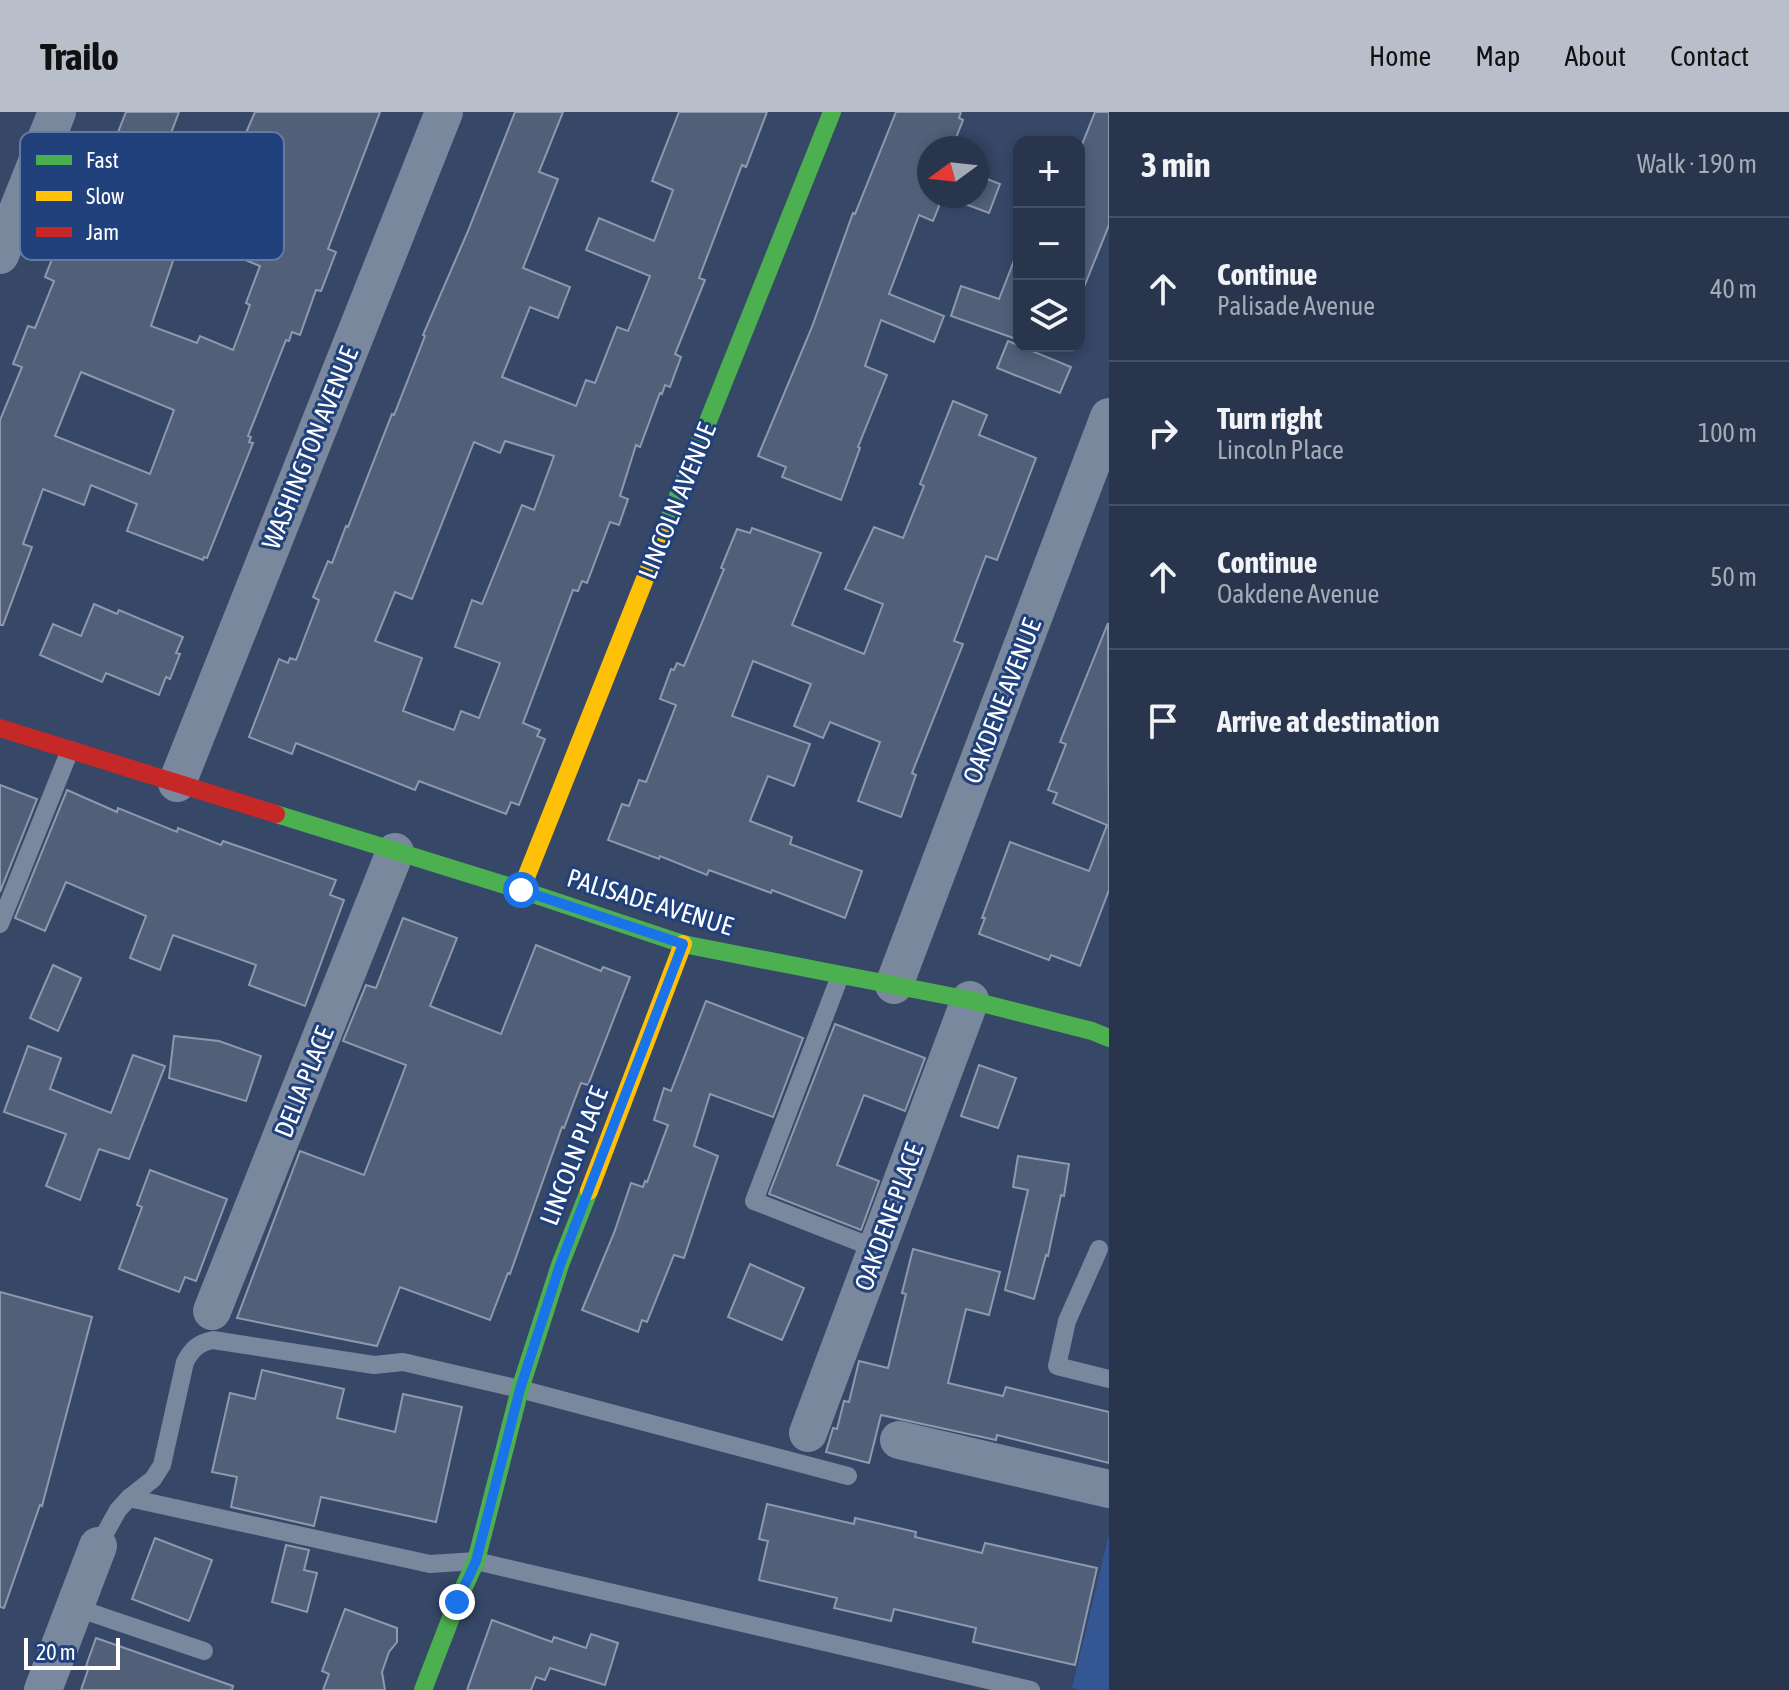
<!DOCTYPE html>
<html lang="en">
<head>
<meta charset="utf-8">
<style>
	:root { --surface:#28354d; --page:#344057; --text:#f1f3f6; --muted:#a5abb6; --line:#445065; --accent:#b9bfca }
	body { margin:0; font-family:"Asap Condensed",sans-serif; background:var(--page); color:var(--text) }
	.controls { position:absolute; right:24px; top:24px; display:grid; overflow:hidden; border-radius:16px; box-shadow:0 4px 12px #0003 }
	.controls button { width:72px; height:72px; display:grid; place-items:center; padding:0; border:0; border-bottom:2px solid var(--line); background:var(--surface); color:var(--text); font:40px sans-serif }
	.compass { position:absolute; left:917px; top:24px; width:72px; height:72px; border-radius:50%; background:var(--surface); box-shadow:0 4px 12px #0003; rotate:255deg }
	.scale { position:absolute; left:24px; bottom:20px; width:96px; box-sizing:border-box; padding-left:8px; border:4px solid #fff; border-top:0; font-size:22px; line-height:28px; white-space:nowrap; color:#fff; -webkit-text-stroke:6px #21417c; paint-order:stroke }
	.stop { position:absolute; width:24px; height:24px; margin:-18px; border:6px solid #1a73e8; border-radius:50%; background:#fff }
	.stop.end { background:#1a73e8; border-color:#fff; box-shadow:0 2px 8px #0008 }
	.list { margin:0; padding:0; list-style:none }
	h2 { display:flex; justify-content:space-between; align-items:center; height:104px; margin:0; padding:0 32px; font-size:34px }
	h2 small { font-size:26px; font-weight:400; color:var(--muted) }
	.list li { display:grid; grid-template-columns:52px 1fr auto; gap:24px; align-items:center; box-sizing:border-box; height:144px; padding:0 32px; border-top:2px solid var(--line) }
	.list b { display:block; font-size:30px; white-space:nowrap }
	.list p { margin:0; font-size:26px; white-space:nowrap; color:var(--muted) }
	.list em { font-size:26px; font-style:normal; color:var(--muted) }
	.icon { flex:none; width:44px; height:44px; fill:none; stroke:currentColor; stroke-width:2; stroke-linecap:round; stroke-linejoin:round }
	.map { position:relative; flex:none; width:1109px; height:1578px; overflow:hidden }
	header { display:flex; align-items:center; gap:48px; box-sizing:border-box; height:112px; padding:0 40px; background:var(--accent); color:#111 }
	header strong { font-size:38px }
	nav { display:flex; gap:44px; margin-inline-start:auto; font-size:28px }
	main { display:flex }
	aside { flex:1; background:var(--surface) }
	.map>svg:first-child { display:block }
	.green { fill:#345793 }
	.building { fill:#515f79; stroke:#8e99ad; stroke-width:2; fill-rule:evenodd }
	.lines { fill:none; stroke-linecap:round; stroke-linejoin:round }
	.lane { stroke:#7a889e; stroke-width:18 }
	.street { stroke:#7a889e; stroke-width:38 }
	.fast { stroke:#4caf50; stroke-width:18 }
	.slow { stroke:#ffc107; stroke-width:18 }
	.jam { stroke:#c62828; stroke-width:18 }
	.route { stroke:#1a73e8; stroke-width:10 }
	.labels { text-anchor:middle; stroke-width:6; stroke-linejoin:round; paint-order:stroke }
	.street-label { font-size:26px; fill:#fff; stroke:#21417c }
	.key { fill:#21417c; stroke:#647aa3; stroke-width:2 }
	.key-label { font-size:22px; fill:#fff }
</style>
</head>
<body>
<header>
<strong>Trailo</strong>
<nav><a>Home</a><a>Map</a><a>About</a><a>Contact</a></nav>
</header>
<main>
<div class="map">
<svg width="1109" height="1578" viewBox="0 0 1109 1578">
	<rect width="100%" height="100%" fill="#364767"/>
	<!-- green -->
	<path class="green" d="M 1109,1422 L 1109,1578 L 1080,1578 L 1072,1576 Z"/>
	<!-- building -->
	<g class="building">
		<path d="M 126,0 L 179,0 L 146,87 L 207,109 L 194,141 L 178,134 L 151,214 L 197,231 L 200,224 L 233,238 L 250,193 L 246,191 L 260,154 L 233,143 L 246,111 L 262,117 L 284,65 L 256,54 L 266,31 L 245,23 L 255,0 L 380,0 L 328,137 L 336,140 L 321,179 L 316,178 L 300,223 L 292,220 L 289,229 L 286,228 L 248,324 L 251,325 L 249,330 L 253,331 L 207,446 L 204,445 L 203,448 L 127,419 L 137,392 L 91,373 L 84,393 L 43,377 L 23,432 L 32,435 L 3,513 L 0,513 L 0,308 L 22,255 L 13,252 L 28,214 L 35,216 L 54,169 L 45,165 L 54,142 L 57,144 L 60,138 L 66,141 L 108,37 L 111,38 ZM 81,260 L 174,298 L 150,362 L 55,324 Z"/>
		<path d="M 515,0 L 563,0 L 539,60 L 558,67 L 523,156 L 570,175 L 558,206 L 530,195 L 502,265 L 576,294 L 586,268 L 595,271 L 617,215 L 628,219 L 650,164 L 586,138 L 599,106 L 654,129 L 673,78 L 652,69 L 679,0 L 767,0 L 746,55 L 742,53 L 699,166 L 705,168 L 675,242 L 681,245 L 670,275 L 665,273 L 662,282 L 660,281 L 640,335 L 636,333 L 620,384 L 628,387 L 619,413 L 610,410 L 587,471 L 582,469 L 578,479 L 573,478 L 523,611 L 540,618 L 537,624 L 545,627 L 519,693 L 511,690 L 506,702 L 419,669 L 415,678 L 296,631 L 292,642 L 249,625 L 279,547 L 288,551 L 290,546 L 296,548 L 319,488 L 313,485 L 328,449 L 332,451 L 346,414 L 348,415 L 392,302 L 394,303 L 425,224 L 423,223 L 468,119 ZM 505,329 L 554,344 L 534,398 L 522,393 L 482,492 L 472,488 L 455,535 L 500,551 L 479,606 L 461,599 L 454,618 L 403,599 L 422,546 L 375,529 L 395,480 L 412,487 L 474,330 L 500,341 Z"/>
		<path d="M 896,0 L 961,0 L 959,6 L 963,8 L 952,36 L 929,36 L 929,84 L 943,84 L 933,109 L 919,103 L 889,182 L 944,204 L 934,230 L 881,208 L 865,254 L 887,263 L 858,335 L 860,336 L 841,388 L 782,365 L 786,355 L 758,344 L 812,215 L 853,101 L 855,102 Z"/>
		<path d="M 1095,0 L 1109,0 L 1109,113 L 1080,185 L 1079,40 Z"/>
		<path d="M 977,63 L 1000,72 L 989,101 L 944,84 L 977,84 Z"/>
		<path d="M 1017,141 L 1019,141 L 1019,228 L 951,204 L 961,174 L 999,187 Z"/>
		<path d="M 1008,229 L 1071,255 L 1060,281 L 997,256 Z"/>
		<path d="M 953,289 L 987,303 L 979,323 L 1036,346 L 997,448 L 986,444 L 954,529 L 963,532 L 912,661 L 916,663 L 901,705 L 858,689 L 880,630 L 830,610 L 823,626 L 794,614 L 811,572 L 753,549 L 732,604 L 810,632 L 794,674 L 768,664 L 750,709 L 792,725 L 790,732 L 862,759 L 845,806 L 772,778 L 771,781 L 709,758 L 707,763 L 660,744 L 659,747 L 608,728 L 622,692 L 629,694 L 639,668 L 646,670 L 676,593 L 660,587 L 671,557 L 674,558 L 677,551 L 684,554 L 724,457 L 721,456 L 737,417 L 750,421 L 752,416 L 821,441 L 792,513 L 864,542 L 883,492 L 845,477 L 874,415 L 903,426 L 924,374 L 920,372 Z"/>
		<path d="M 94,492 L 117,502 L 119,498 L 183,525 L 176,541 L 180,542 L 170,567 L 166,565 L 159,583 L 106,561 L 102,570 L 40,543 L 53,512 L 81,524 Z"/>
		<path d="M 1108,511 L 1109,778 L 1080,854 L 1051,843 L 1049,848 L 979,822 L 985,806 L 982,806 L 1010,730 L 1089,759 L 1107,713 L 1053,691 L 1057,681 L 1048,678 L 1066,632 L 1060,630 Z"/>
		<path d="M 0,673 L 37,687 L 0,780 Z"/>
		<path d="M 67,678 L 117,700 L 118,696 L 177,720 L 178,716 L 221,733 L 223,729 L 336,768 L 330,783 L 344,788 L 305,894 L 249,873 L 256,853 L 173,823 L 160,858 L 130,846 L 146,804 L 66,770 L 45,819 L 15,806 Z"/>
		<path d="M 403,806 L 457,826 L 430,894 L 501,922 L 536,833 L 601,859 L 603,855 L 630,865 L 588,973 L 581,971 L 564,1016 L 562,1015 L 510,1162 L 508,1161 L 490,1208 L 400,1175 L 377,1234 L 237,1206 L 300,1039 L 364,1063 L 406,953 L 343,929 L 366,873 L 376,876 Z"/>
		<path d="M 53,853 L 81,866 L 58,919 L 30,906 Z"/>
		<path d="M 706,889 L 803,926 L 773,1005 L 710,982 L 694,1034 L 718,1044 L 684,1146 L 674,1143 L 647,1210 L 642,1208 L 638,1220 L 582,1198 L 614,1121 L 631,1071 L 643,1075 L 645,1069 L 647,1070 L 668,1013 L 654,1008 L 664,976 L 671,979 Z"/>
		<path d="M 835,912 L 925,946 L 905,999 L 864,983 L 837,1053 L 879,1069 L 861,1118 L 769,1082 Z"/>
		<path d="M 174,924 L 219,929 L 261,944 L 246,989 L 169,966 Z"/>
		<path d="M 28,934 L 61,946 L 50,977 L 111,1001 L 133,943 L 165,954 L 129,1047 L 99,1037 L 80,1088 L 46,1074 L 66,1022 L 4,1000 Z"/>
		<path d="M 979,953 L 1016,966 L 998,1016 L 961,1004 Z"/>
		<path d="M 1018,1044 L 1069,1052 L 1064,1084 L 1061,1083 L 1048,1144 L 1046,1143 L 1034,1187 L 1005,1178 L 1028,1078 L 1013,1075 Z"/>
		<path d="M 150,1058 L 227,1087 L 196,1169 L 185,1165 L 179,1180 L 119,1157 L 142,1095 L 137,1093 Z"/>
		<path d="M 913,1137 L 1000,1160 L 989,1203 L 966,1197 L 948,1271 L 1003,1284 L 1006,1275 L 1109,1300 L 1109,1351 L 997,1323 L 996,1328 L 881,1303 L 869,1351 L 826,1340 L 833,1316 L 837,1317 L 844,1289 L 849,1290 L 859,1249 L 888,1256 L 906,1182 L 902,1181 Z"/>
		<path d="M 750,1152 L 804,1176 L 782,1228 L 728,1205 Z"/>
		<path d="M 0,1180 L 92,1205 L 42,1394 L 40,1393 L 4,1496 L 0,1495 Z"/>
		<path d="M 262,1258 L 344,1277 L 337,1306 L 395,1320 L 403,1282 L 462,1295 L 436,1410 L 321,1385 L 314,1414 L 231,1395 L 237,1365 L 212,1360 L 230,1281 L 255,1287 Z"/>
		<path d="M 767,1392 L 854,1412 L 855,1406 L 916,1420 L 915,1425 L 982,1441 L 985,1431 L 1097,1456 L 1075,1553 L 973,1530 L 976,1516 L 894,1497 L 891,1509 L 834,1496 L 837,1486 L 759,1468 L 768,1429 L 759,1427 Z"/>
		<path d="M 155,1426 L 212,1448 L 189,1509 L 132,1487 Z"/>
		<path d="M 286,1433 L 309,1438 L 304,1458 L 317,1461 L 307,1500 L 272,1490 Z"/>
		<path d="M 345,1497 L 397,1516 L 397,1530 L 389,1540 L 382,1560 L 385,1578 L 323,1578 L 329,1562 L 322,1559 Z"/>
		<path d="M 492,1508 L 552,1530 L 554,1525 L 586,1536 L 591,1522 L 618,1531 L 605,1573 L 550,1556 L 545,1568 L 536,1565 L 531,1578 L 467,1578 Z"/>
		<path d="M 96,1526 L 233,1574 L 232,1578 L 81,1578 L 89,1555 L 86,1554 Z"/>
	</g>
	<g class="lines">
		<!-- lane -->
		<g class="lane">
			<path d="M 0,812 L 70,638"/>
			<path d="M 840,864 L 754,1089 L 877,1137"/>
			<path d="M 1099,1137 L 1067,1209 L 1057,1254 L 1109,1267"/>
			<path d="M 848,1364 L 520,1277 L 403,1250 L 374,1253 L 213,1228 C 198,1231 192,1237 185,1250 L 162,1353 L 153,1367 L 129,1386 L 430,1452 L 476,1449 L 1031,1578"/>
			<path d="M 98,1434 L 118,1398 L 129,1386"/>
			<path d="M 74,1495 L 204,1539"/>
		</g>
		<!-- street -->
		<g class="street">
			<path d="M 0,143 L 57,0"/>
			<path d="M 177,671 L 444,0"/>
			<path d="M 894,873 L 1109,305"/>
			<path d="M 212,1199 L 395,740"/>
			<path d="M 808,1321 L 970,888"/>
			<path d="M 899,1328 L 1109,1377"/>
			<path d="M 43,1578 L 98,1434"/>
		</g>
		<!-- fast -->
		<g class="fast">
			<path d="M 666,414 L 832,0"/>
			<path d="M 276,702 L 521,778 L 683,832 L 970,888 L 1092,919 L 1109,926"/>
			<path d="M 423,1578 L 457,1490 L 476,1449 L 520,1277 L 560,1153 L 589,1079"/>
		</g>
		<!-- slow -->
		<g class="slow">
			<path d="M 521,778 L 666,414"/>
			<path d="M 589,1079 L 683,832"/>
		</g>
		<!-- jam -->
		<path class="jam" d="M 0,616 L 276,702"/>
	</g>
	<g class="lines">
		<!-- route -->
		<path class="route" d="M 457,1490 L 476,1449 L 520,1277 L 560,1153 L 683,832 L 521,778"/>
	</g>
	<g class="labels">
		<!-- street labels -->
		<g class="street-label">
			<text transform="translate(310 336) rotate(-68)" y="9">WASHINGTON AVENUE</text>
			<text transform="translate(677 389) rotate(-68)" y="9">LINCOLN AVENUE</text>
			<text transform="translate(1002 589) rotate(-69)" y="9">OAKDENE AVENUE</text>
			<text transform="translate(650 790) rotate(17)" y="9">PALISADE AVENUE</text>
			<text transform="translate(304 970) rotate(-68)" y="9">DELIA PLACE</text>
			<text transform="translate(574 1044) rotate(-69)" y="9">LINCOLN PLACE</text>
			<text transform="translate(889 1105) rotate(-70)" y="9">OAKDENE PLACE</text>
		</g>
	</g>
	<!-- legend -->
	<rect x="20" y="20" width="264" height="128" rx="12" class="key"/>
	<rect x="36" y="43" width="36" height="10" fill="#4caf50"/>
	<rect x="36" y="79" width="36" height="10" fill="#ffc107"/>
	<rect x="36" y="115" width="36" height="10" fill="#c62828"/>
	<g class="key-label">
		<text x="86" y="56">Fast</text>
		<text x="86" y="92">Slow</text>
		<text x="86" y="128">Jam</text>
	</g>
</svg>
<div class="controls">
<button>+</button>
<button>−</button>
<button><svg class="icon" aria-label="layers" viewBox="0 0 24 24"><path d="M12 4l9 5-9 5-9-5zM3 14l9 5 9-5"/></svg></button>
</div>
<svg class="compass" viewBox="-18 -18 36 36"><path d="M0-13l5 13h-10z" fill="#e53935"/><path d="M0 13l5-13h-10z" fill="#a5abb6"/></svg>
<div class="scale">20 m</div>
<div class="stop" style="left:521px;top:778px"></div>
<div class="stop end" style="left:457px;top:1490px"></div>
</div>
<aside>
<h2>3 min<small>Walk · 190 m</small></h2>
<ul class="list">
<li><svg class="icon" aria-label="ahead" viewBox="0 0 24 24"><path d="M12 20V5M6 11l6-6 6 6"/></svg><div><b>Continue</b><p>Palisade Avenue</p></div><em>40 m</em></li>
<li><svg class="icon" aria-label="right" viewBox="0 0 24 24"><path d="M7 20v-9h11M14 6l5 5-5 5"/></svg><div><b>Turn right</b><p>Lincoln Place</p></div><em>100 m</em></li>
<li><svg class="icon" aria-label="ahead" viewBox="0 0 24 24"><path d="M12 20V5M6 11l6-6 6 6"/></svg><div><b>Continue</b><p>Oakdene Avenue</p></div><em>50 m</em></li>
<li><svg class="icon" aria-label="arrive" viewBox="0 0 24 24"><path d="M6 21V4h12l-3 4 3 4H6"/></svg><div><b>Arrive at destination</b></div></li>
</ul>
</aside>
</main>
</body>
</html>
